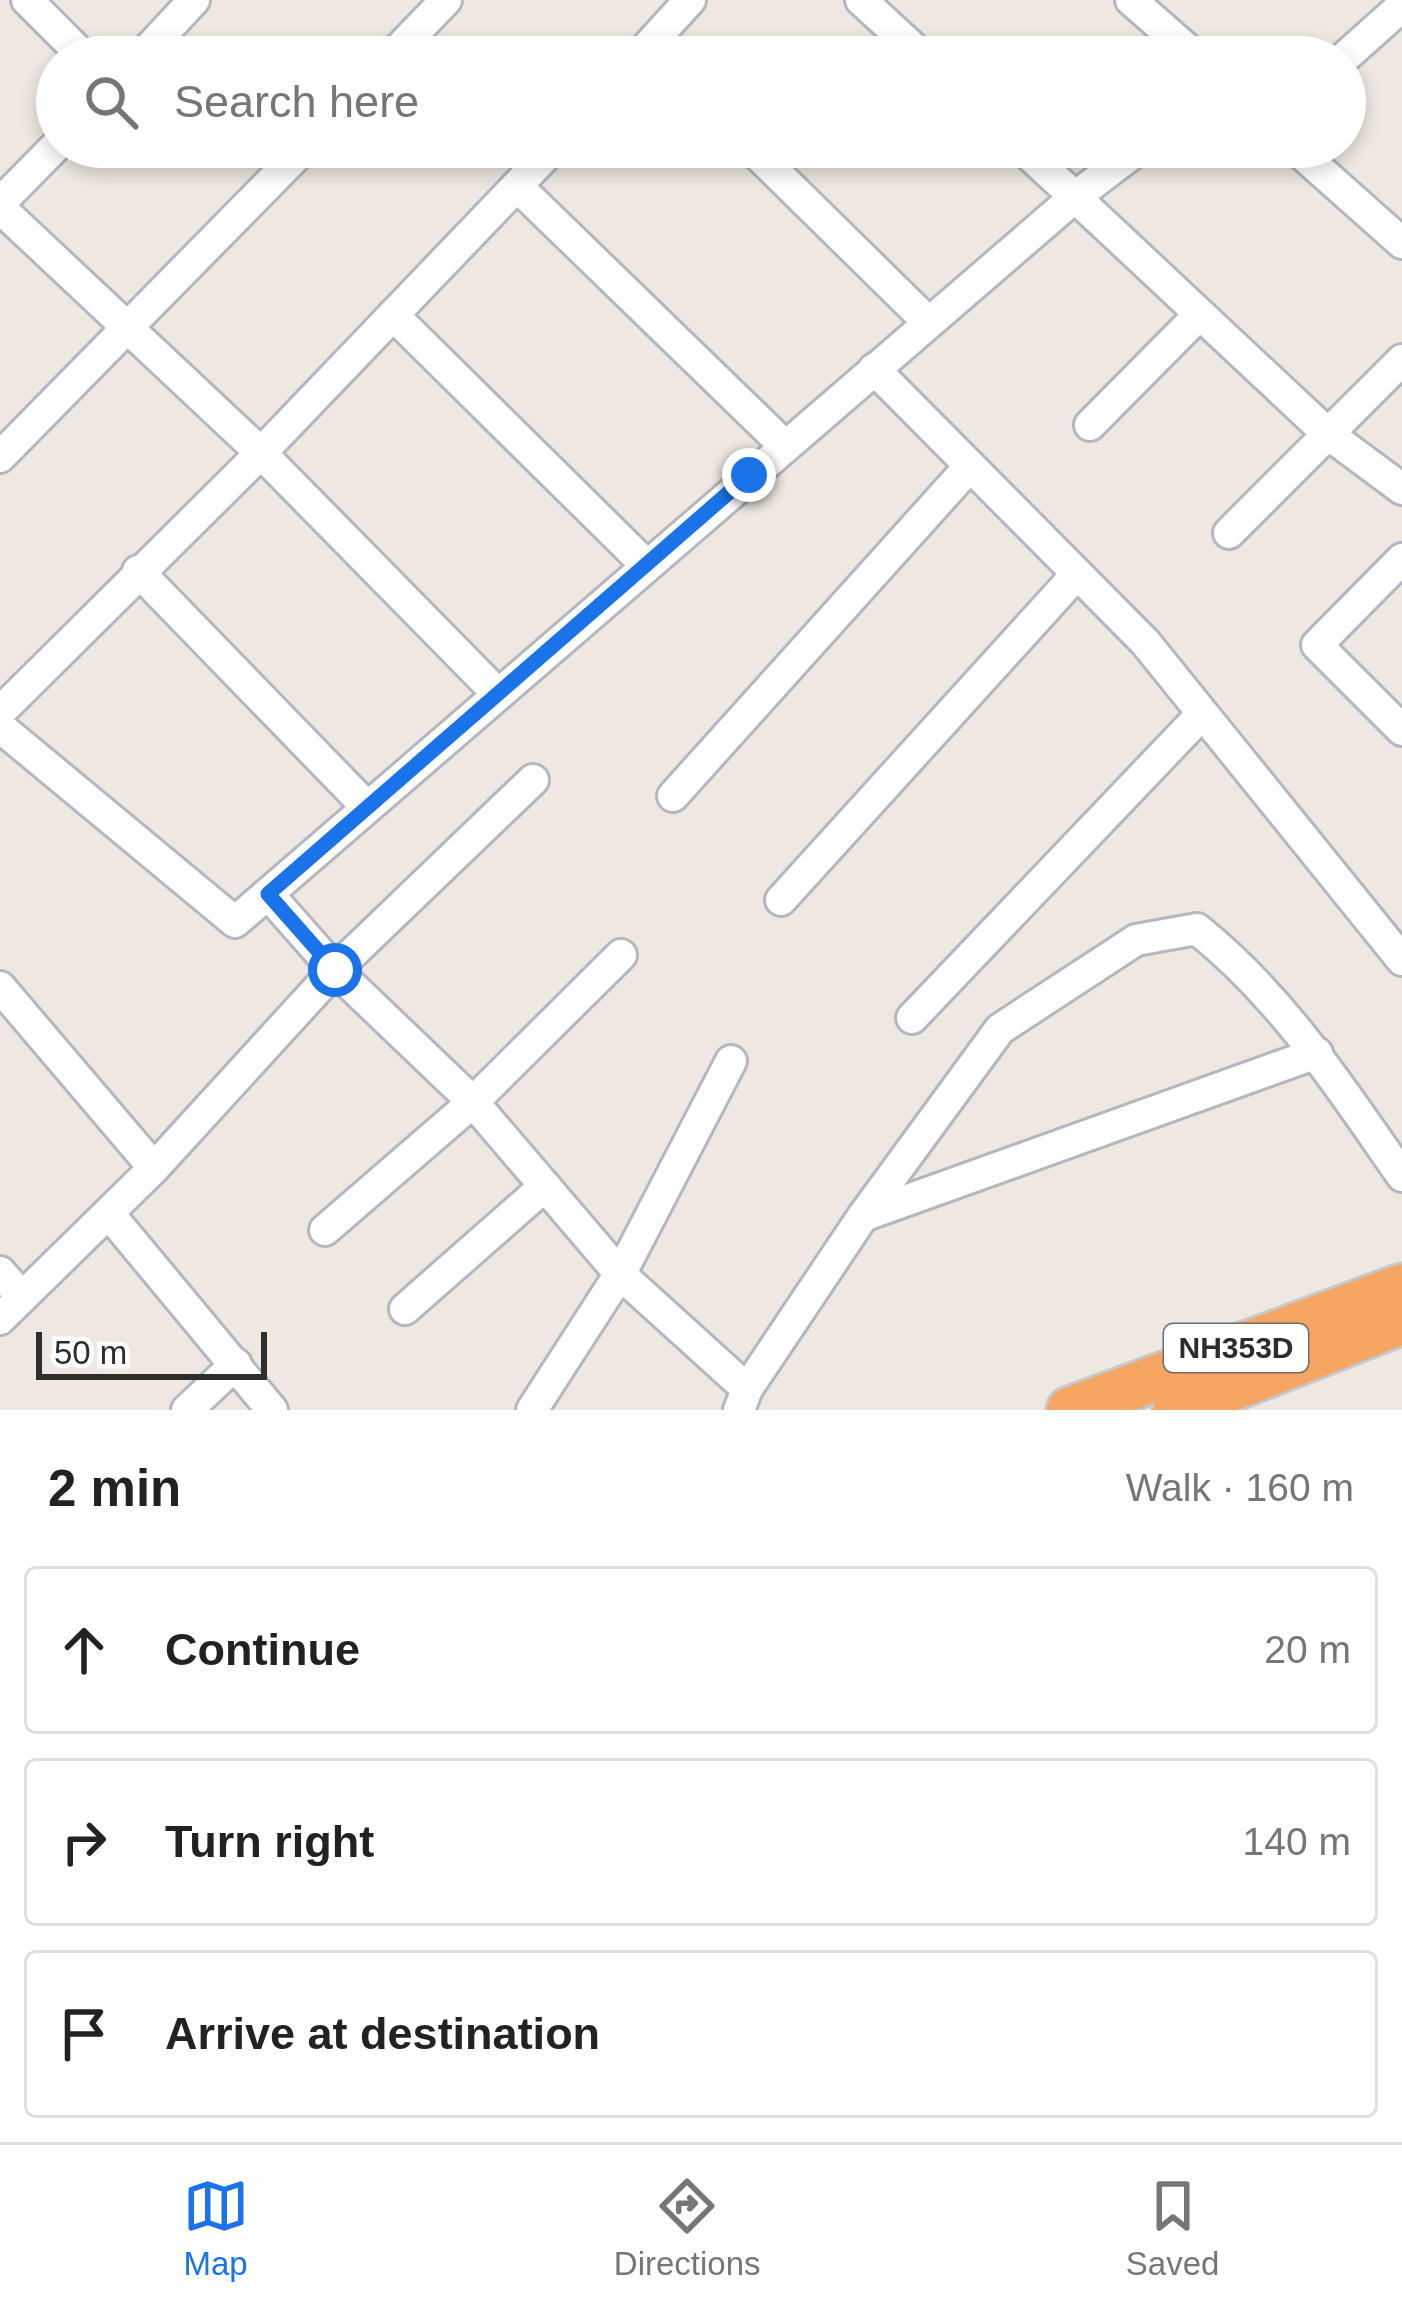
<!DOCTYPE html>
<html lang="en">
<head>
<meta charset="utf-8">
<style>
	:root { --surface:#fff; --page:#f2f2f2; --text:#222; --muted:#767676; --line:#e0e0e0; --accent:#1a73e8 }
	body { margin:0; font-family:Helvetica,sans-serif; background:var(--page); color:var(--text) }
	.scale { position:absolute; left:36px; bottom:30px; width:231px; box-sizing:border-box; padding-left:12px; border:6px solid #2d2d2d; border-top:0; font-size:33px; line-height:42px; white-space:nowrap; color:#2d2d2d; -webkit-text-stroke:9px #fff; paint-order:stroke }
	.stop { position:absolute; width:36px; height:36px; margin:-27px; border:9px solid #1a73e8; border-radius:50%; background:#fff }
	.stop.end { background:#1a73e8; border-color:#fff; box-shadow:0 3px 12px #0008 }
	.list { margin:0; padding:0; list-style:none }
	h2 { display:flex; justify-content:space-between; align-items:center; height:156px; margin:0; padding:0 48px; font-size:51px }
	h2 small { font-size:39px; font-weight:400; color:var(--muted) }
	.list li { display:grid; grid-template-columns:78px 1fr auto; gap:36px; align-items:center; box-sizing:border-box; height:168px; margin:0 24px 24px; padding:0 24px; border:3px solid var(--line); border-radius:12px }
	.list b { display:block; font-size:45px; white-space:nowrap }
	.list em { font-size:39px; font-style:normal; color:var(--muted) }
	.icon { flex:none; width:66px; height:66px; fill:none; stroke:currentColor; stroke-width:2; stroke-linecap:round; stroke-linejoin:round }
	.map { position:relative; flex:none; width:1402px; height:1410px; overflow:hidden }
	.search { position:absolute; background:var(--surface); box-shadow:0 6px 18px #0003; left:36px; right:36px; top:36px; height:132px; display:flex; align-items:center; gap:30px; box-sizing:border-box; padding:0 42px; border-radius:66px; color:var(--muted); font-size:45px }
	.sheet { height:732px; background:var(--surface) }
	nav { display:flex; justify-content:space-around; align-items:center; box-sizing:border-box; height:168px; border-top:3px solid var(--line); background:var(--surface); font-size:33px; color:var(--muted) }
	nav a { display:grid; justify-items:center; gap:6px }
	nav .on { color:var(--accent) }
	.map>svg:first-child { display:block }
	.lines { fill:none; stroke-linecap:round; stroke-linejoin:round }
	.minor-casing { stroke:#b4b6c0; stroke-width:36 }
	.highway-casing { stroke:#c8c8c8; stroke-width:51 }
	.minor { stroke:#fff; stroke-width:30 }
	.highway { stroke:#f7a562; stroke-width:45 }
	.route { stroke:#1a73e8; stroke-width:15 }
	.labels { text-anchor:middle; stroke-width:10; stroke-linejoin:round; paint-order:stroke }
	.shield { fill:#fff; stroke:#6c6c6c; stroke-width:3 }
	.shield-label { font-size:30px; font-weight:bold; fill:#2d2d2d }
</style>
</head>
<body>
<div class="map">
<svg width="1402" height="1410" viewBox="0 0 1402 1410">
	<rect width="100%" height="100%" fill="#eee8e1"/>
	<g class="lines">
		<!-- minor casing -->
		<g class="minor-casing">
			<g id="minor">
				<path d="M 27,0 L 84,57"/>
				<path d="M 861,0 L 923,57"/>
				<path d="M 1131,0 L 1196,57"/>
				<path d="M 141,57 L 194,0"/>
				<path d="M 391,57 L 446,0"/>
				<path d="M 638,57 L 690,0"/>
				<path d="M 1345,57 L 1402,6"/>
				<path d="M 750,147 L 928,322"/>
				<path d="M 1141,147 L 1075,197 L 1328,434 L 1402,489"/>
				<path d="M 1294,147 L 1402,243"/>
				<path d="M 517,186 L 784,445"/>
				<path d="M 0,203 L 57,145"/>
				<path d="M 0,208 L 261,453 L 497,693"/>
				<path d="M 393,315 L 645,564"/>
				<path d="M 874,369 L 1145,642 L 1402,960"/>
				<path d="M 1090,425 L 1199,315"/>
				<path d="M 0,457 L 305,147"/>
				<path d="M 1229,533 L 1402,360"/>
				<path d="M 1402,559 L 1317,645 L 1402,730"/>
				<path d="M 138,571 L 367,807"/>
				<path d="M 0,712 L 261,453 L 554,147"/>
				<path d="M 0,727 L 235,922 L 1075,197 L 1021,147"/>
				<path d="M 673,796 L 970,466"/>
				<path d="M 268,894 L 335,970 L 473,1102 L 620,1274 L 747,1389"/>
				<path d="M 781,900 L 1077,574"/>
				<path d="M 0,987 L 154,1168 L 0,1319"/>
				<path d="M 912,1018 L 1202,714"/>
				<path d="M 154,1168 L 335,970 L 533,780"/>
				<path d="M 110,1215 L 272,1410"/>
				<path d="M 863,1216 L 1317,1053"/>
				<path d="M 325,1230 L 473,1102 L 621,955"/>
				<path d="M 0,1272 L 22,1297"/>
				<path d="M 405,1309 L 545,1186"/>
				<path d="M 187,1410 L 236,1364"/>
				<path d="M 532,1410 L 623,1269 L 731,1061"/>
				<path d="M 739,1410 L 747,1389 L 863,1216 L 1000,1029 L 1136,940 L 1197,929 C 1283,998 1340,1087 1402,1176"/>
			</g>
		</g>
		<!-- highway casing -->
		<g class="highway-casing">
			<g id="highway">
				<path d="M 1070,1410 L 1402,1287"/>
				<path d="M 1176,1410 L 1402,1321"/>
			</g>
		</g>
		<!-- minor -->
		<use href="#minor" class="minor"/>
		<!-- highway -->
		<use href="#highway" class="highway"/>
	</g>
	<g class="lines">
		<!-- route -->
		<path class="route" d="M 335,970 L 268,894 L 749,475"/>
	</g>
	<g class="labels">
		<!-- shield labels -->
		<rect class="shield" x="1164" y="1324" width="144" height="48" rx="9"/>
		<g class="shield-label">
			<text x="1236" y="1358">NH353D</text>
		</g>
	</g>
</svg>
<div class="scale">50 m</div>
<div class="stop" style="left:335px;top:970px"></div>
<div class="stop end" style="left:749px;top:475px"></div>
<div class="search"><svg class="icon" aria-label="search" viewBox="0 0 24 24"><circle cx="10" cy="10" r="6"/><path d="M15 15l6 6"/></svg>Search here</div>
</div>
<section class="sheet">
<h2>2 min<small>Walk · 160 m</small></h2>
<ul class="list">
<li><svg class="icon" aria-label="ahead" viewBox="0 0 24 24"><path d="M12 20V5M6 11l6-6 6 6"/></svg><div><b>Continue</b></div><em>20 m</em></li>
<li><svg class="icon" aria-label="right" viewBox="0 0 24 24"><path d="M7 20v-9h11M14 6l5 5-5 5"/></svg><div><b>Turn right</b></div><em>140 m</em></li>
<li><svg class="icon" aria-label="arrive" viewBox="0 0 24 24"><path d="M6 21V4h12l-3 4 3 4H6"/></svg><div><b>Arrive at destination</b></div></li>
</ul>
</section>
<nav>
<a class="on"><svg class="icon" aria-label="map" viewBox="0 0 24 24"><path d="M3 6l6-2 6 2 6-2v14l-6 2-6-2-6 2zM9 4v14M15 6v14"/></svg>Map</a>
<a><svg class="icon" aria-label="directions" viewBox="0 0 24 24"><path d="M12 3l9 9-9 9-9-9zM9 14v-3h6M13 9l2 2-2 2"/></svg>Directions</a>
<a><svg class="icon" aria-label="saved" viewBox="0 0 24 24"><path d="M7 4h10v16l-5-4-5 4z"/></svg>Saved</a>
</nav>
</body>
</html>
